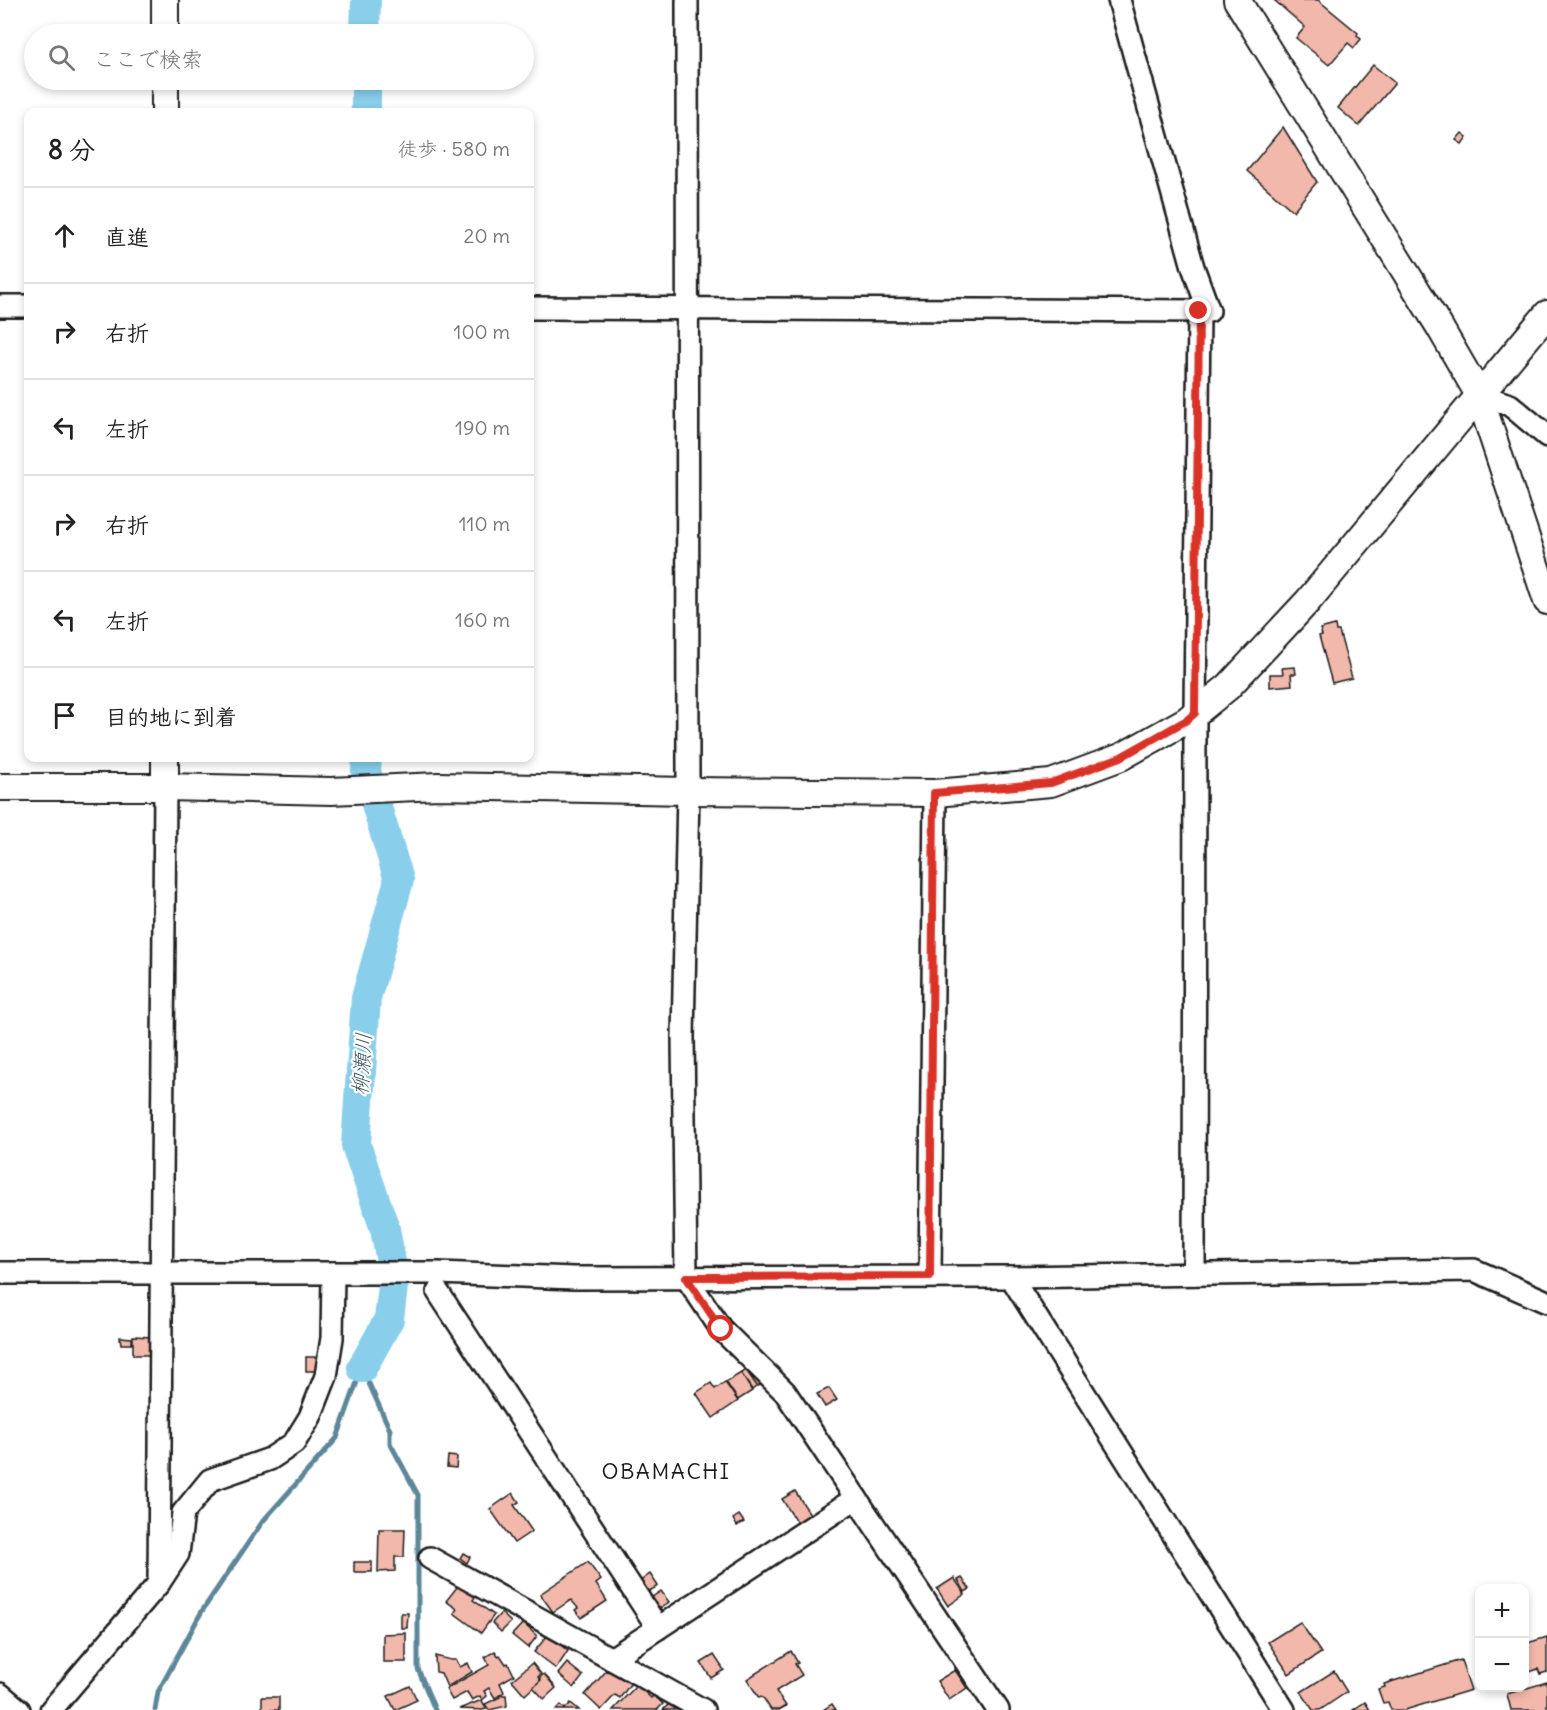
<!DOCTYPE html>
<html lang="ja">
<head>
<meta charset="utf-8">
<style>
	:root { --surface:#fff; --page:#f6f6f6; --text:#222; --muted:#767676; --line:#e0e0e0 }
	body { margin:0; font-family:Delius,"Klee One",sans-serif; background:var(--page); color:var(--text) }
	.controls { position:absolute; right:18px; bottom:18px; display:grid; overflow:hidden; border-radius:12px; box-shadow:0 3px 9px #0003 }
	.controls button { width:54px; height:54px; display:grid; place-items:center; padding:0; border:0; border-bottom:2px solid var(--line); background:var(--surface); color:var(--text); font:30px sans-serif }
	.stop { position:absolute; width:18px; height:18px; margin:-14px; border:4px solid #d93025; border-radius:50%; background:#fff }
	.stop.end { background:#d93025; border-color:#fff; box-shadow:0 2px 6px #0008 }
	.list { margin:0; padding:0; list-style:none }
	h2 { display:flex; justify-content:space-between; align-items:center; height:78px; margin:0; padding:0 24px; font-size:26px }
	h2 small { font-size:20px; font-weight:400; color:var(--muted) }
	.list li { display:grid; grid-template-columns:39px 1fr auto; gap:18px; align-items:center; box-sizing:border-box; height:96px; padding:0 24px; border-top:2px solid var(--line) }
	.list b { display:block; font-size:22px; white-space:nowrap }
	.list em { font-size:20px; font-style:normal; color:var(--muted) }
	.icon { flex:none; width:33px; height:33px; fill:none; stroke:currentColor; stroke-width:2; stroke-linecap:round; stroke-linejoin:round }
	.map { position:relative; flex:none; width:1547px; height:1710px; overflow:hidden }
	.search { position:absolute; background:var(--surface); box-shadow:0 3px 9px #0003; left:24px; top:24px; width:510px; height:66px; display:flex; align-items:center; gap:15px; box-sizing:border-box; padding:0 21px; border-radius:33px; color:var(--muted); font-size:22px }
	.panel { position:absolute; background:var(--surface); box-shadow:0 3px 9px #0003; left:24px; top:108px; width:510px; height:654px; border-radius:12px }
	.map>svg:first-child { display:block }
	.lines { fill:none; stroke-linecap:round; stroke-linejoin:round }
	.stream { stroke:#5d8798; stroke-width:5 }
	.river { stroke:#89ceeb; stroke-width:30 }
	.building { fill:#f2b8ab; stroke:#1c1c1c; stroke-width:1.5 }
	.minor-casing { stroke:#1c1c1c; stroke-width:26 }
	.tertiary-casing { stroke:#1c1c1c; stroke-width:30 }
	.minor { stroke:#fff; stroke-width:21 }
	.tertiary { stroke:#fff; stroke-width:26 }
	.route { stroke:#d93025; stroke-width:8 }
	.labels { text-anchor:middle; stroke-width:4.5; stroke-linejoin:round; paint-order:stroke }
	.water-label { font-size:21px; font-style:italic; fill:#425a64; stroke:#fff }
	.quarter-label { font-size:22px; letter-spacing:1.5px; fill:#1c1c1c; stroke:#fff }
</style>
</head>
<body>
<div class="map">
<svg width="1547" height="1710" viewBox="0 0 1547 1710">
	<rect width="100%" height="100%" fill="#fff"/>
	<filter id="ink" filterUnits="userSpaceOnUse"><feTurbulence type="fractalNoise" baseFrequency=".0167" numOctaves="2"/><feDisplacementMap in="SourceGraphic" scale="12" xChannelSelector="R" yChannelSelector="G"/><feConvolveMatrix kernelMatrix="1 2 1 2 8 2 1 2 1" color-interpolation-filters="sRGB"/></filter>
	<g filter="url(#ink)">
		<g class="lines">
			<!-- stream -->
			<g class="stream">
				<path d="M 362,1368 L 390,1430 L 390,1443 L 418,1495 L 418,1669 L 435,1710"/>
				<path d="M 155,1710 L 158,1692 L 202,1611 L 263,1521 L 337,1438 L 362,1368"/>
			</g>
			<!-- river -->
			<g class="river">
				<path d="M 365,34 L 366,0"/>
				<path d="M 366,80 L 366,112"/>
				<path d="M 362,1368 L 389,1319 L 394,1278 L 385,1229 L 356,1145 L 366,998 L 399,880 L 366,771 L 367,758"/>
			</g>
		</g>
		<!-- building -->
		<g class="building">
			<path d="M 1274,0 L 1318,0 L 1358,33 L 1357,35 L 1361,39 L 1354,48 L 1348,43 L 1329,65 L 1296,38 L 1305,27 Z"/>
			<path d="M 1373,65 L 1395,83 L 1359,126 L 1338,108 Z"/>
			<path d="M 304,80 L 316,80 L 316,84 L 305,85 Z"/>
			<path d="M 1283,127 L 1317,182 L 1293,211 L 1247,171 Z"/>
			<path d="M 1462,133 L 1467,137 L 1462,144 L 1456,140 Z"/>
			<path d="M 1335,625 L 1336,631 L 1339,631 L 1352,678 L 1332,683 L 1319,636 L 1322,635 L 1320,629 Z"/>
			<path d="M 1295,667 L 1296,674 L 1291,674 L 1292,685 L 1270,687 L 1270,674 L 1283,674 L 1282,668 Z"/>
			<path d="M 133,1336 L 151,1337 L 150,1355 L 133,1355 Z"/>
			<path d="M 120,1337 L 132,1338 L 132,1344 L 121,1344 Z"/>
			<rect x="306" y="1357" width="13" height="14"/>
			<path d="M 750,1364 L 763,1383 L 757,1387 L 745,1367 Z"/>
			<path d="M 746,1370 L 757,1386 L 752,1390 L 741,1373 Z"/>
			<path d="M 741,1373 L 752,1391 L 738,1400 L 726,1382 Z"/>
			<path d="M 725,1382 L 738,1401 L 713,1418 L 696,1393 L 711,1383 L 715,1389 Z"/>
			<path d="M 829,1388 L 837,1400 L 825,1407 L 817,1394 Z"/>
			<path d="M 448,1456 L 457,1457 L 456,1468 L 447,1467 Z"/>
			<path d="M 795,1491 L 812,1517 L 799,1526 L 782,1499 Z"/>
			<path d="M 513,1493 L 519,1502 L 514,1505 L 532,1531 L 514,1543 L 490,1509 Z"/>
			<path d="M 739,1515 L 744,1522 L 737,1526 L 733,1519 Z"/>
			<path d="M 379,1529 L 405,1529 L 404,1557 L 395,1557 L 395,1571 L 378,1572 Z"/>
			<path d="M 463,1553 L 470,1557 L 467,1563 L 460,1558 Z"/>
			<rect x="354" y="1562" width="18" height="10"/>
			<path d="M 588,1562 L 601,1580 L 596,1584 L 607,1601 L 581,1618 L 575,1610 L 578,1608 L 571,1600 L 553,1612 L 540,1594 Z"/>
			<path d="M 650,1574 L 658,1586 L 646,1593 L 639,1582 Z"/>
			<path d="M 954,1578 L 965,1594 L 948,1606 L 937,1589 Z"/>
			<path d="M 962,1578 L 970,1589 L 965,1592 L 958,1580 Z"/>
			<path d="M 461,1582 L 477,1594 L 473,1600 L 494,1615 L 481,1633 L 454,1613 L 457,1609 L 446,1601 Z"/>
			<path d="M 661,1591 L 669,1602 L 656,1611 L 648,1600 Z"/>
			<path d="M 401,1613 L 408,1613 L 407,1628 L 401,1628 Z"/>
			<path d="M 501,1613 L 511,1622 L 501,1632 L 492,1623 Z"/>
			<path d="M 1300,1622 L 1321,1653 L 1289,1674 L 1268,1642 Z"/>
			<path d="M 523,1623 L 537,1636 L 528,1648 L 512,1635 Z"/>
			<path d="M 406,1633 L 406,1662 L 383,1662 L 383,1634 Z"/>
			<path d="M 548,1635 L 568,1651 L 556,1669 L 534,1652 Z"/>
			<path d="M 1547,1637 L 1547,1672 L 1540,1674 L 1538,1669 L 1524,1674 L 1524,1644 Z"/>
			<path d="M 495,1651 L 498,1656 L 500,1655 L 506,1664 L 508,1663 L 514,1675 L 500,1683 L 504,1692 L 495,1698 L 489,1688 L 484,1691 L 487,1696 L 482,1700 L 480,1696 L 472,1700 L 467,1692 L 452,1700 L 446,1689 L 489,1665 L 485,1657 Z"/>
			<path d="M 791,1651 L 798,1663 L 795,1664 L 802,1675 L 776,1691 L 786,1706 L 779,1710 L 771,1710 L 764,1699 L 761,1697 L 759,1698 L 747,1679 Z"/>
			<path d="M 714,1655 L 724,1670 L 711,1678 L 701,1663 Z"/>
			<path d="M 435,1656 L 451,1660 L 456,1660 L 460,1667 L 468,1663 L 472,1672 L 447,1687 L 441,1673 L 436,1672 Z"/>
			<path d="M 1461,1660 L 1471,1690 L 1405,1710 L 1391,1710 L 1388,1702 L 1383,1703 L 1378,1689 L 1385,1687 L 1384,1684 Z"/>
			<path d="M 532,1663 L 541,1674 L 538,1677 L 541,1680 L 525,1695 L 512,1680 Z"/>
			<path d="M 567,1663 L 583,1676 L 574,1688 L 558,1674 Z"/>
			<path d="M 607,1670 L 631,1683 L 620,1698 L 615,1695 L 601,1710 L 585,1695 Z"/>
			<path d="M 955,1670 L 967,1688 L 949,1700 L 937,1681 Z"/>
			<path d="M 1334,1671 L 1347,1692 L 1320,1710 L 1313,1710 L 1301,1692 Z"/>
			<path d="M 544,1674 L 556,1688 L 544,1699 L 533,1687 L 541,1680 L 539,1678 Z"/>
			<path d="M 1547,1682 L 1547,1710 L 1511,1710 L 1507,1694 Z"/>
			<path d="M 637,1685 L 651,1698 L 654,1695 L 663,1704 L 657,1710 L 613,1710 Z"/>
			<path d="M 410,1686 L 417,1700 L 395,1710 L 388,1696 Z"/>
			<path d="M 500,1695 L 506,1695 L 507,1706 L 489,1710 L 485,1704 L 500,1697 Z"/>
			<rect x="262" y="1697" width="17" height="13"/>
			<path d="M 482,1700 L 486,1709 L 483,1710 L 459,1709 Z"/>
			<path d="M 1365,1702 L 1370,1710 L 1353,1710 Z"/>
			<path d="M 571,1703 L 579,1710 L 556,1710 L 561,1705 L 565,1709 Z"/>
			<path d="M 670,1703 L 681,1710 L 663,1710 Z"/>
			<path d="M 832,1704 L 836,1710 L 823,1710 Z"/>
		</g>
		<g class="lines">
			<!-- minor casing -->
			<g class="minor-casing">
				<g id="minor">
					<path d="M 687,0 L 688,791 L 683,1037 L 686,1277 L 721,1329 L 785,1392 L 998,1710"/>
					<path d="M 0,306 L 28,306"/>
					<path d="M 530,308 L 1209,311 L 1193,267 L 1119,0"/>
					<path d="M 1479,395 L 1510,405 L 1547,436"/>
					<path d="M 0,1273 L 438,1273 L 574,1278 L 1011,1277 L 1474,1270 L 1547,1302"/>
					<path d="M 1194,1274 L 1195,713 L 1199,311"/>
					<path d="M 930,1276 L 935,793"/>
					<path d="M 1011,1277 L 1284,1710"/>
					<path d="M 438,1292 L 658,1628"/>
					<path d="M 430,1558 L 703,1710"/>
					<path d="M 159,1583 L 165,787"/>
					<path d="M 611,1659 L 856,1498"/>
					<path d="M 0,1694 L 19,1710"/>
					<path d="M 51,1710 L 159,1583 L 178,1554 L 183,1513 L 210,1480 L 270,1459 L 294,1443 L 310,1417 L 326,1376 L 332,1338 L 333,1273"/>
				</g>
			</g>
			<!-- tertiary casing -->
			<g class="tertiary-casing">
				<g id="tertiary">
					<path d="M 1237,0 L 1439,326 L 1479,395 L 1547,601"/>
					<path d="M 165,34 L 165,0"/>
					<path d="M 165,112 L 165,80"/>
					<path d="M 165,758 L 165,787"/>
					<path d="M 0,787 L 165,787 L 331,791 L 438,786 L 688,791 L 935,793 L 1051,783 L 1121,757 L 1187,720 L 1228,687 L 1308,601 L 1547,314"/>
				</g>
			</g>
			<!-- minor -->
			<use href="#minor" class="minor"/>
			<!-- tertiary -->
			<use href="#tertiary" class="tertiary"/>
		</g>
	</g>
	<g class="lines" filter="url(#ink)">
		<!-- route -->
		<path class="route" d="M 721,1329 L 686,1277 L 930,1276 L 934,793 L 1051,783 L 1121,757 L 1187,720 L 1195,713 L 1199,311"/>
	</g>
	<g class="labels">
		<!-- water labels -->
		<g class="water-label">
			<text transform="translate(362 1064) rotate(-86)" y="7">柳瀬川</text>
		</g>
		<!-- quarter labels -->
		<g class="quarter-label">
			<text x="666" y="1479">OBAMACHI</text>
		</g>
	</g>
</svg>
<div class="controls">
<button>+</button>
<button>−</button>
</div>
<div class="stop" style="left:721px;top:1329px"></div>
<div class="stop end" style="left:1199px;top:311px"></div>
<div class="search"><svg class="icon" aria-label="search" viewBox="0 0 24 24"><circle cx="10" cy="10" r="6"/><path d="M15 15l6 6"/></svg>ここで検索</div>
<section class="panel">
<h2>8 分<small>徒歩 · 580 m</small></h2>
<ul class="list">
<li><svg class="icon" aria-label="ahead" viewBox="0 0 24 24"><path d="M12 20V5M6 11l6-6 6 6"/></svg><div><b>直進</b></div><em>20 m</em></li>
<li><svg class="icon" aria-label="right" viewBox="0 0 24 24"><path d="M7 20v-9h11M14 6l5 5-5 5"/></svg><div><b>右折</b></div><em>100 m</em></li>
<li><svg class="icon" aria-label="left" viewBox="0 0 24 24"><path d="M17 20v-9H6M10 6l-5 5 5 5"/></svg><div><b>左折</b></div><em>190 m</em></li>
<li><svg class="icon" aria-label="right" viewBox="0 0 24 24"><path d="M7 20v-9h11M14 6l5 5-5 5"/></svg><div><b>右折</b></div><em>110 m</em></li>
<li><svg class="icon" aria-label="left" viewBox="0 0 24 24"><path d="M17 20v-9H6M10 6l-5 5 5 5"/></svg><div><b>左折</b></div><em>160 m</em></li>
<li><svg class="icon" aria-label="arrive" viewBox="0 0 24 24"><path d="M6 21V4h12l-3 4 3 4H6"/></svg><div><b>目的地に到着</b></div></li>
</ul>
</section>
</div>
</body>
</html>
